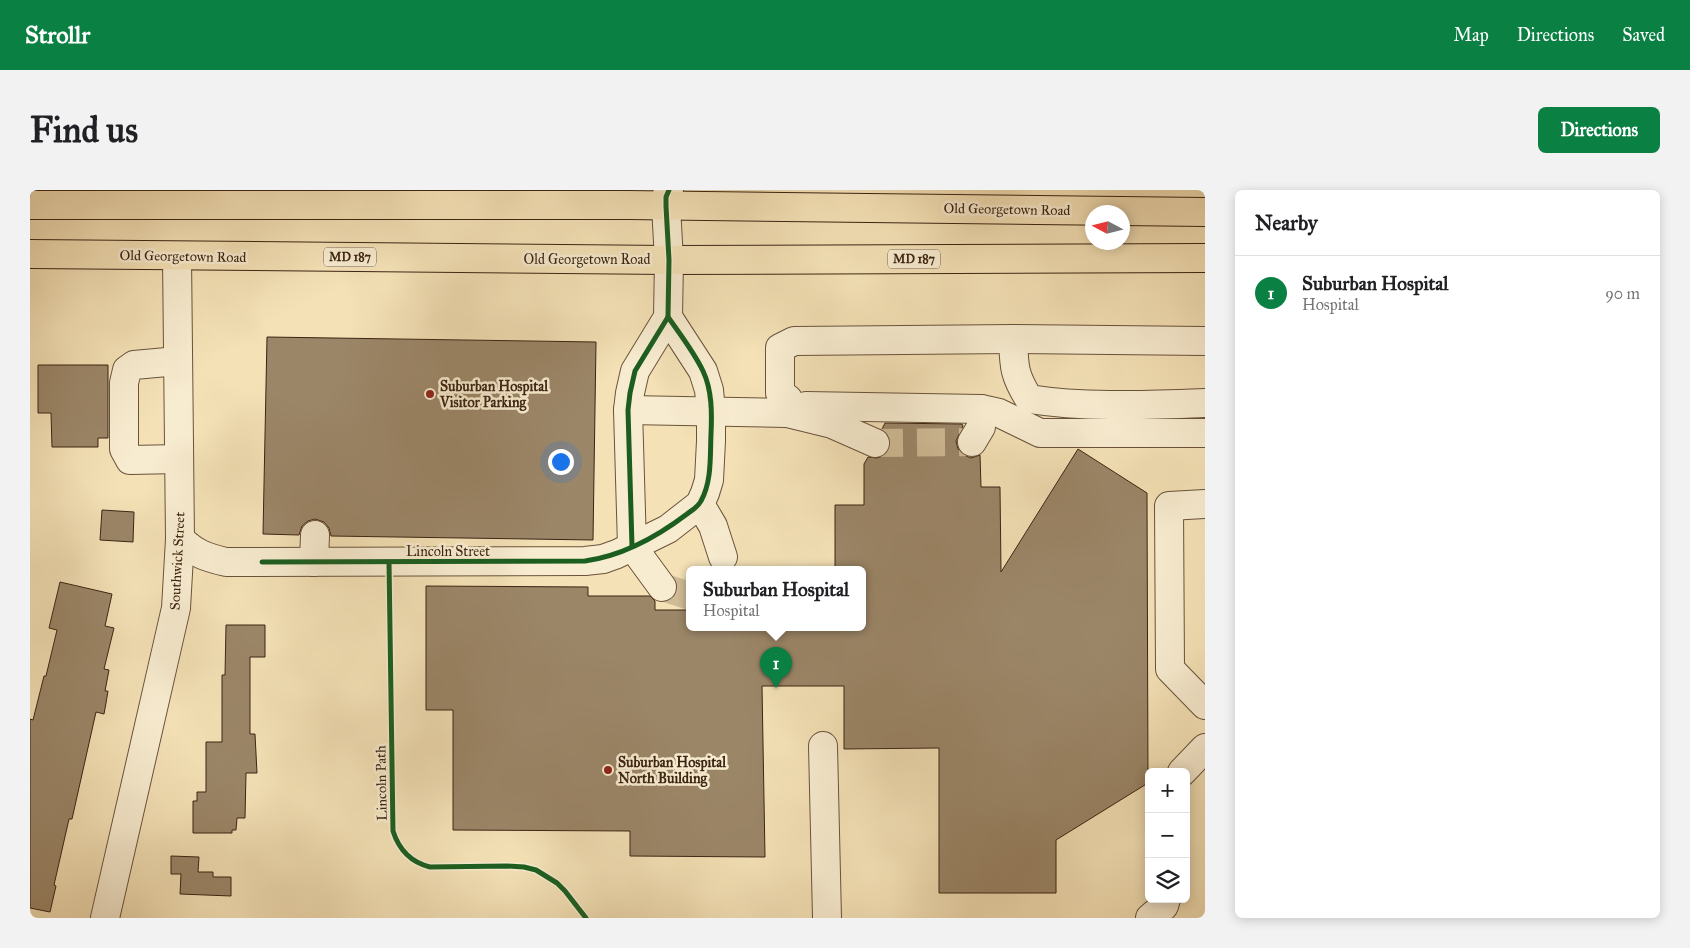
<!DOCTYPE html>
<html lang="en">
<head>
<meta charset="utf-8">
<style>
	:root { --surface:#fff; --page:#f2f2f2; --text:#202124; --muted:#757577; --line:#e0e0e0; --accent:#0b8043 }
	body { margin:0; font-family:"IM FELL Great Primer",serif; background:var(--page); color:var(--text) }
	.controls { position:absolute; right:15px; bottom:15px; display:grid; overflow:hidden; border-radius:8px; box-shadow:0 2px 12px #0003 }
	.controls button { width:45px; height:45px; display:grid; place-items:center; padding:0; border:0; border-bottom:1px solid var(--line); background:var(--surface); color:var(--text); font:25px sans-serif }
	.compass { position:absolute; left:1055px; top:15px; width:45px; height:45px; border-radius:50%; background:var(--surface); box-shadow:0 2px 12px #0003; rotate:277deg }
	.you { position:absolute; left:530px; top:271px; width:18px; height:18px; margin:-12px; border:4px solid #fff; border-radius:50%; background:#1a73e8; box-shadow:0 0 0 8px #1a73e833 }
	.badge { display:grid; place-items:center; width:32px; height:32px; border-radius:50%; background:var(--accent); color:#fff; font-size:16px; font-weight:700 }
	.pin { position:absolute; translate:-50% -41px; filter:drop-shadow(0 1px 2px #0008) }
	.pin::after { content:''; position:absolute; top:26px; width:18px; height:15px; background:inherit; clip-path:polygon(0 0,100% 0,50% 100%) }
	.popup { position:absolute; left:656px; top:376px; width:180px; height:65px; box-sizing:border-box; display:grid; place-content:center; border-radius:8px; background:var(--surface); filter:drop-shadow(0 1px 4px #0005); font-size:16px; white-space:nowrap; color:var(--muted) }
	.popup b { font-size:19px; color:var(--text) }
	.popup::after { content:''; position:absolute; left:50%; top:100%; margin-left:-10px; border:10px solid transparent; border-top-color:var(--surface) }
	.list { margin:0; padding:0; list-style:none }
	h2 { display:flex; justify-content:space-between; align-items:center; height:65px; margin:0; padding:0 20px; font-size:21px }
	h2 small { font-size:16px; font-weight:400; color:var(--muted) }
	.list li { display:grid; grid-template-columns:32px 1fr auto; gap:15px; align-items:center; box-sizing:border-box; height:75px; padding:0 20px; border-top:1px solid var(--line) }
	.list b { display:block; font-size:19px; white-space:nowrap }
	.list p { margin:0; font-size:16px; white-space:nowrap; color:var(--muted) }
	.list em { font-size:16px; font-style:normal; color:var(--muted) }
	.icon { flex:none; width:28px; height:28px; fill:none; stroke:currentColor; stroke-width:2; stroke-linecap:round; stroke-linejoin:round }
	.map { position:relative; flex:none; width:1175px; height:728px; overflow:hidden; border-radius:8px }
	header { display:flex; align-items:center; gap:30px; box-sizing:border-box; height:70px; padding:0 25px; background:var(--accent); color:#fff }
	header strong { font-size:24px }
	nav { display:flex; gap:28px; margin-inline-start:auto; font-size:18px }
	.intro { display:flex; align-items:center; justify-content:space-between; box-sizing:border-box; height:120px; padding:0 30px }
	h1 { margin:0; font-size:35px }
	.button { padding:12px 22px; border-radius:8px; background:var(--accent); color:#fff; font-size:18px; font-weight:700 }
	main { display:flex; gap:30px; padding:0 30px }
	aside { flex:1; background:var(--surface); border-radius:8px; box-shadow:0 2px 12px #0003 }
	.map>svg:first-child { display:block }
	.building { fill:#9b8668; stroke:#3b2413 }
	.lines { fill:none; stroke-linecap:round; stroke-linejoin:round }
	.minor-tunnel { stroke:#cfbb95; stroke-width:28; stroke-dasharray:28 14; stroke-linecap:butt }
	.minor-casing { stroke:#69533c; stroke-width:30 }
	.major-casing { stroke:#3b2413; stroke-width:30 }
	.minor { stroke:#f8ecd0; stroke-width:28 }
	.major { stroke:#f4e1b6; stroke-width:28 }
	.cycleway-casing { stroke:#f8ecd0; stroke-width:8 }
	.cycleway { stroke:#1b5e20; stroke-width:5 }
	.poi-dot { fill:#8f2418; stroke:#f8ecd0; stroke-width:2 }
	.labels { text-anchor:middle; stroke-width:5; stroke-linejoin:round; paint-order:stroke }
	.shield { fill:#f8ecd0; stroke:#74604c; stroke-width:1 }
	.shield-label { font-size:12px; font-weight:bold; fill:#3b2413 }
	.street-label { font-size:14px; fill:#3b2413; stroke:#f8ecd0 }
	.poi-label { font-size:14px; font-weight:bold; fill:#3b2413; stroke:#f8ecd0; text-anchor:start }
</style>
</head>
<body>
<header>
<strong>Strollr</strong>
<nav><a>Map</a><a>Directions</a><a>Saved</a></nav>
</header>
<div class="intro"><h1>Find us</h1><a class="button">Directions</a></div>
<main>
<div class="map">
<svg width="1175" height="728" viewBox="0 0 1175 728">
	<rect width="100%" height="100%" fill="#f4e1b6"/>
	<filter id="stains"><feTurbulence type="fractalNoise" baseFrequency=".004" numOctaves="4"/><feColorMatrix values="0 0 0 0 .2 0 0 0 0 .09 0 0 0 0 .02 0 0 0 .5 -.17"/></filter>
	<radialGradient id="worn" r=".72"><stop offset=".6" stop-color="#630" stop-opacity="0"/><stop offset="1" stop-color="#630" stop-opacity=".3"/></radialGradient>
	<!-- building -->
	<g class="building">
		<path d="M 237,147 L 566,152 L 563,350 L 301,346 L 299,338 L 294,332 L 285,329 L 278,331 L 272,336 L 269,345 L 233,344 Z"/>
		<path d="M 8,175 L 78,175 L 78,248 L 68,248 L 68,257 L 22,257 L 21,223 L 8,223 Z"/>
		<path d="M 855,233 L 932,234 L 933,236 L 926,251 L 928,259 L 934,265 L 941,268 L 950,265 L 951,297 L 970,297 L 971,382 L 1048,259 L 1117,303 L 1118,593 L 1026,650 L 1026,703 L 909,703 L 909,558 L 814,559 L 814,496 L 732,496 L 735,667 L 600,666 L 600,641 L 423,640 L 423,520 L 396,520 L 396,396 L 558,397 L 558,406 L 620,406 L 625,411 L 625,420 L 660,420 L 660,437 L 832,437 L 832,379 L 805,379 L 805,315 L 834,315 L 834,274 L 838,267 L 847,268 L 855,265 L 859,259 L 860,251 L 857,243 L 852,239 Z"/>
		<path d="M 72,320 L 104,322 L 103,352 L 70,350 Z"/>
		<path d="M 30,392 L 82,404 L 75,436 L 84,438 L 74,479 L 79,480 L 75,501 L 78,501 L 76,513 L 74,524 L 66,522 L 42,629 L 39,629 L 24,695 L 26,696 L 20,722 L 0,718 L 0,529 L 3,530 L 14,486 L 16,486 L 27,440 L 19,438 Z"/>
		<path d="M 196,435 L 235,435 L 235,467 L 220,467 L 220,544 L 225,544 L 227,583 L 216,583 L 215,628 L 207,628 L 206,640 L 202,640 L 202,643 L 163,643 L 163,611 L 167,611 L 167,602 L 176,602 L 176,552 L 192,552 L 192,485 L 195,485 Z"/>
		<path d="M 141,666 L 169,667 L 168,682 L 183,682 L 183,687 L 201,687 L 201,706 L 150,704 L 151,684 L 141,684 Z"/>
	</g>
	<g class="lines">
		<!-- minor-tunnel -->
		<g class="minor-tunnel">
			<path d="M 845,253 L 942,252"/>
			<path d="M 632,397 L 657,405 L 660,404"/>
		</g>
		<!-- minor casing -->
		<g class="minor-casing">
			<g id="minor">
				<path d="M 983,149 C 984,177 984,185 999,209 C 1057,218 1116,215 1175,213"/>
				<path d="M 148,171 L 104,175 L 97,180 L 94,193 L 94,259 L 100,270 L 149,269"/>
				<path d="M 758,209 L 750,203 L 750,158 L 764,151 L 983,149 L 1175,151"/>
				<path d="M 598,220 L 757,223 L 802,234 L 845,253"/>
				<path d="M 757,223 L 776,216 L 951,219 L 969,223 L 1010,243 L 1175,243"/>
				<path d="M 942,252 L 951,237 L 951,219"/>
				<path d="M 670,314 L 683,336 L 693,367"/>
				<path d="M 1175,314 L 1139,316 L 1140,479 L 1175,515"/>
				<path d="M 150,349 C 166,364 175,367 196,372 L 555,371 L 573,369 L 587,364 L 638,339 L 670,314 L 675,303 L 679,290 L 681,251 L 681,221 L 679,200 L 673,181 L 638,127"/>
				<path d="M 602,356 L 598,220 L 600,203 L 605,181 L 638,127 L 639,70 L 636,16 L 636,7 L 639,0"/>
				<path d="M 602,356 L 632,397"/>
				<path d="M 284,372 L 285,345"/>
				<path d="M 793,556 L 797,728"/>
				<path d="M 1152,582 L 1175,558"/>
				<path d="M 75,728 L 146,418 L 150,349 L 147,66"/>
				<path d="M 1120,728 L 1134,716 L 1136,709"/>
			</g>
		</g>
		<!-- major casing -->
		<g class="major-casing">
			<g id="major">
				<path d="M 0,15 L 598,15 L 1175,22"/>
				<path d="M 0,64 L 639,70 L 1175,68"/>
			</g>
		</g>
		<!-- minor -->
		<use href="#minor" class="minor"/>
		<!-- major -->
		<use href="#major" class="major"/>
		<!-- cycleway casing -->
		<g class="cycleway-casing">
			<g id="cycleway">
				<path d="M 602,356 L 598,220 L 600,203 L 605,181 L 638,127 L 639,70 L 636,16 L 636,7 L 639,0"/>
				<path d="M 232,372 L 555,371 C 592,366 628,346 657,324 C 662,320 668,317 671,311 C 682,291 680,266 681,244 C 682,223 682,200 673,181 C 664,162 650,144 638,127"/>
				<path d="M 359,372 L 363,641 C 369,660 380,672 400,677 L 477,676 L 494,677 L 506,680 L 527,693 L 535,701 L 556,728"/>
			</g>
		</g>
		<!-- cycleway -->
		<use href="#cycleway" class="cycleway"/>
	</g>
	<!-- markers -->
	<g class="poi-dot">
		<circle cx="400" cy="204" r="5"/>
		<circle cx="578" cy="580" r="5"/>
	</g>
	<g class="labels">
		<!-- shield labels -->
		<g class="shield">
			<rect x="294" y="57.5" width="52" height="19" rx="4"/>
			<rect x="858" y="59.5" width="52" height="19" rx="4"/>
		</g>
		<g class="shield-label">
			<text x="320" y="71">MD 187</text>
			<text x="884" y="73">MD 187</text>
		</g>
		<!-- street labels -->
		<g class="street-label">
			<text transform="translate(977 19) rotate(1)" y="5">Old Georgetown Road</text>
			<text transform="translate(153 66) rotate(1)" y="5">Old Georgetown Road</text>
			<text x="557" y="74">Old Georgetown Road</text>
			<text x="418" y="366">Lincoln Street</text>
			<text transform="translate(147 371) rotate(-87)" y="5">Southwick Street</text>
			<text transform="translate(351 593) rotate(-91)" y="5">Lincoln Path</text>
		</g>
		<!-- poi labels -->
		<g class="poi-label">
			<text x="410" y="201">Suburban Hospital<tspan x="410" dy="16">Visitor Parking</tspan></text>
			<text x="588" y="577">Suburban Hospital<tspan x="588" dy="16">North Building</tspan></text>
		</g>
	</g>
	<rect width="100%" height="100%" filter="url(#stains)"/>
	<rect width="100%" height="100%" fill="url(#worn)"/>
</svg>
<div class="controls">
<button>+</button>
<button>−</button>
<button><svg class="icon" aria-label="layers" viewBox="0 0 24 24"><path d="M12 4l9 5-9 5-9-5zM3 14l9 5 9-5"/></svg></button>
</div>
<svg class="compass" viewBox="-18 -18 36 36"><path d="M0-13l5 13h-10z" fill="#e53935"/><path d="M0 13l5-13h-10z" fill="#757577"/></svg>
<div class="you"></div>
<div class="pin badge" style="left:746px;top:498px">1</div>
<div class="popup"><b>Suburban Hospital</b>Hospital</div>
</div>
<aside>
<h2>Nearby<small></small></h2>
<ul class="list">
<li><span class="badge">1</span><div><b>Suburban Hospital</b><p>Hospital</p></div><em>90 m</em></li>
</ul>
</aside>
</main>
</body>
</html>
